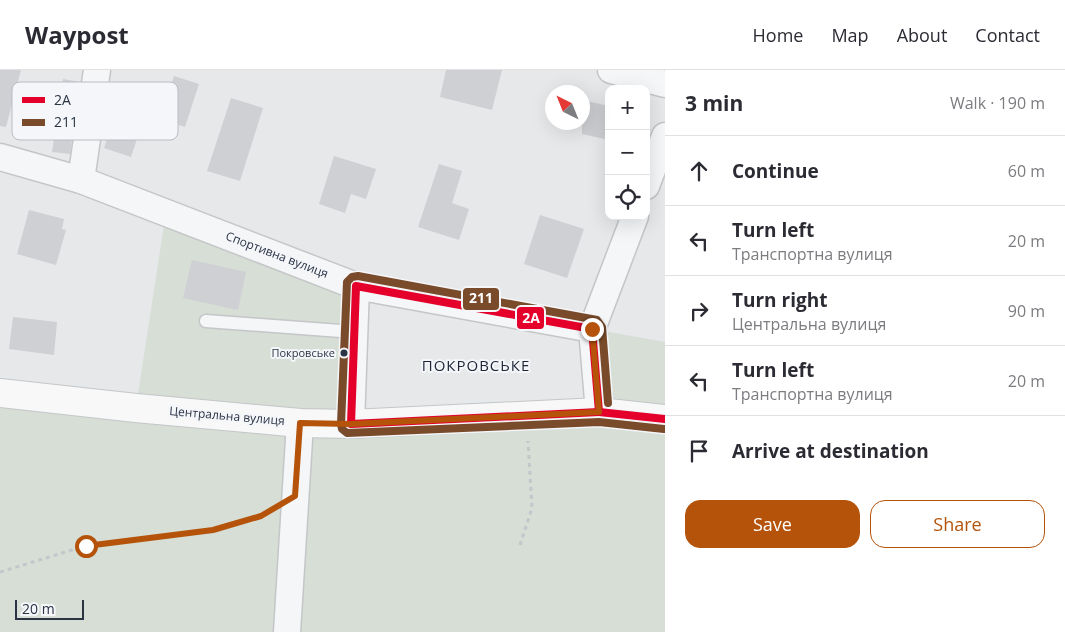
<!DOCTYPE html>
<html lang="en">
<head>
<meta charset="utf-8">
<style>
	:root { --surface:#fff; --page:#f2f2f3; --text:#2b2b33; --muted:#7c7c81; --line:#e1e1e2; --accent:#b45309 }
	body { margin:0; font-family:"Open Sans",sans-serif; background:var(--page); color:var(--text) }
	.controls { position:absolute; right:15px; top:15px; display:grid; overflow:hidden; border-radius:10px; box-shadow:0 5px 20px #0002 }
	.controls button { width:45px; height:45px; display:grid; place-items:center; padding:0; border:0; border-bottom:1px solid var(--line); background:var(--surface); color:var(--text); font:25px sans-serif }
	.compass { position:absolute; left:545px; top:15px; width:45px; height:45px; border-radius:50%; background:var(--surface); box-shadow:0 5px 20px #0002; rotate:317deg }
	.scale { position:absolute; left:15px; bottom:12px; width:69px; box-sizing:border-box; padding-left:5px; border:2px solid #2b3445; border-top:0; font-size:14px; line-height:18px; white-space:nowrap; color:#2b3445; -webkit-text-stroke:4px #f4f6f9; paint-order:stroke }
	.stop { position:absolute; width:15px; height:15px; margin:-11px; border:4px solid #b45309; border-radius:50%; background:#fff }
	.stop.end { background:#b45309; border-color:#fff; box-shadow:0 1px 5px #0008 }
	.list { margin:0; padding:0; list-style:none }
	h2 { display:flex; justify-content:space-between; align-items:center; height:65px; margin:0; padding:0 20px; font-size:21px }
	h2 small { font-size:16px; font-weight:400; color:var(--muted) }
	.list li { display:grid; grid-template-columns:32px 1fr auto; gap:15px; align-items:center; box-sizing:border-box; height:70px; padding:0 20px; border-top:1px solid var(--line) }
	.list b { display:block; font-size:19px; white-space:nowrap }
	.list p { margin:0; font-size:16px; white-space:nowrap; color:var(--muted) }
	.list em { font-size:16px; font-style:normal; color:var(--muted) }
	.actions { display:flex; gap:10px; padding:15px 20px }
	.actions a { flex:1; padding:11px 0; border:1px solid var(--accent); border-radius:15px; text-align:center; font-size:18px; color:var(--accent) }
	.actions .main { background:var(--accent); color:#fff }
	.icon { flex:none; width:28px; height:28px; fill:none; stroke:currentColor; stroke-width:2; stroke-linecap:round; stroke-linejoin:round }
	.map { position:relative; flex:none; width:665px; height:562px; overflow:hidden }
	header { display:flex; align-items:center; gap:30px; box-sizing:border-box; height:70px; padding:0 25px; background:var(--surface); border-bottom:1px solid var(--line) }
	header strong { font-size:24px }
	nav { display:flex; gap:28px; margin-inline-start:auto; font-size:18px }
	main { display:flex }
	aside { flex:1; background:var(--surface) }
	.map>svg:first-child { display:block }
	.green { fill:#d6ded6 }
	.building { fill:#ced0d3 }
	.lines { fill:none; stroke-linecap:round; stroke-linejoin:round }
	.lane-casing { stroke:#c4c6c8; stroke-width:15 }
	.street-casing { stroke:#c4c6c8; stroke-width:29 }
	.secondary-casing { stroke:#c4c6c8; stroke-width:30 }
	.path { stroke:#c5c6ca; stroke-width:3; stroke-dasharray:4 4; stroke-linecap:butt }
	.lane { stroke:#f5f6f7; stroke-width:12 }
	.street { stroke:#f5f6f7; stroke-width:26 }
	.secondary { stroke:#f8f8f8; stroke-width:28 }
	.bus-1-casing { stroke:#f4f6f9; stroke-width:11 }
	.bus-2-casing { stroke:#f4f6f9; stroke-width:11 }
	.bus-1 { stroke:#e4002b; stroke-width:8 }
	.bus-2 { stroke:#7a4b2a; stroke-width:8 }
	.route { stroke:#b45309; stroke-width:6 }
	.bus-dot { fill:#2b3445; stroke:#f4f6f9; stroke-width:2 }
	.labels { text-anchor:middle; stroke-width:4; stroke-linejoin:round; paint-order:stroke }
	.bus-label { font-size:11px; fill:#2b3445; stroke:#f4f6f9; text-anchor:end }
	.street-label { font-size:12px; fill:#2b3445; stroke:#f4f6f9 }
	.quarter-label { font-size:15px; letter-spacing:1px; fill:#1d2536; stroke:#f4f6f9 }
	.key { fill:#f4f6f9; stroke:#b8bcc3; stroke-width:1 }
	.key-label { font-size:14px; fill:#2b3445 }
	.line-badge { stroke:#f4f6f9; stroke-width:2 }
	.badge-label { font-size:14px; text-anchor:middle; font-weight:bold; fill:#fff }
</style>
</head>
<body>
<header>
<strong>Waypost</strong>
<nav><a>Home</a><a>Map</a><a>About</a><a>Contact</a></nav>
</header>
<main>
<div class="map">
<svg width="665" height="562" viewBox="0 0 665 562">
	<rect width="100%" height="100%" fill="#e6e8ea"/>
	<!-- green -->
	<path class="green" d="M 166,142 L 356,216 L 351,354 L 599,342 L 592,259 L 665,272 L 665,562 L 0,562 L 0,323 L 136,337 Z"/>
	<!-- building -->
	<g class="building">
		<path d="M 0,0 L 21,0 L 6,57 L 0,56 Z"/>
		<path d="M 446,0 L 502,0 L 492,40 L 440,27 Z"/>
		<path d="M 174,6 L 199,14 L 185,57 L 160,49 Z"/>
		<path d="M 63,9 L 80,12 L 70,84 L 52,82 Z"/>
		<path d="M 121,27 L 148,36 L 131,87 L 104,78 Z"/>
		<path d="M 231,28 L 263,38 L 240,111 L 207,101 Z"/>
		<path d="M 582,30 L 609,36 L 609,70 L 582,64 Z"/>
		<path d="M 334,86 L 376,99 L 366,129 L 351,124 L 345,143 L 319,134 Z"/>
		<path d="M 439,94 L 462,101 L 452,133 L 469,139 L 459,170 L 418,157 Z"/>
		<path d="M 29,140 L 64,149 L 62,159 L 66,160 L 56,195 L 17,184 Z"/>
		<path d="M 540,145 L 584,159 L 567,208 L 524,194 Z"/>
		<path d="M 192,190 L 246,202 L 238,240 L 183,228 Z"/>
		<path d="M 13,247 L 57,252 L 54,285 L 9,279 Z"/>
	</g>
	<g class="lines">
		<!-- lane casing -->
		<g class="lane-casing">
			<path id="lane" d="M 206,251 L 354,262"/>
		</g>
		<!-- street casing -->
		<g class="street-casing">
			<g id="street">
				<path d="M 611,0 L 665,14"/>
				<path d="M 0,87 L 81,110 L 356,216 L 592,259"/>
				<path d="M 81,110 L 97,0"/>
				<path d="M 646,116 L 665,66"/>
				<path d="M 599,342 L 592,259 L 635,146"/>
				<path d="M 351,354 L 356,216"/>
				<path d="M 287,562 L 300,353"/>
			</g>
		</g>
		<!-- secondary casing -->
		<g class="secondary-casing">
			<path id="secondary" d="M 0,323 L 136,338 L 300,353 L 351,354 L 599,342 L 665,349"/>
		</g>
		<!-- path -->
		<g class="path">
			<path d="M 520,475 L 532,438 L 528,371"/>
			<path d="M 0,502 L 85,476 L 213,460 L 261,446 L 271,440"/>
		</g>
		<!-- lane -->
		<use href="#lane" class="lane"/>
		<!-- street -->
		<use href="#street" class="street"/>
		<!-- secondary -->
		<use href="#secondary" class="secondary"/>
		<!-- bus-1 casing -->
		<g class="bus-1-casing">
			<g id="bus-1">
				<path d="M 356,216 L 592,259 L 599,342 L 351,354 Z"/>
				<path d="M 599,342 L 665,349"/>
			</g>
		</g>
		<!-- bus-2 casing -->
		<g class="bus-2-casing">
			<path id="bus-2" d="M 608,333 L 602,257 L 597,250 L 358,206 L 352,207 L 347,212 L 341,354 L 342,359 L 347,363 L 599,352 L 664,359"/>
		</g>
		<!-- bus-1 -->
		<use href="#bus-1" class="bus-1"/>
		<!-- bus-2 -->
		<use href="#bus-2" class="bus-2"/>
	</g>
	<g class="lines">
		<!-- route -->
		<path class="route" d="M 86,476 L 213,460 L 261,446 L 295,426 L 300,353 L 351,354 L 599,342 L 592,259"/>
	</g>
	<!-- markers -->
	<circle class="bus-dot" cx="344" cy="283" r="4.5"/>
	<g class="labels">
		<!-- bus labels -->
		<g class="bus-label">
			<text x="335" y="287">Покровське</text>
		</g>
		<!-- street labels -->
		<g class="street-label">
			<text transform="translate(277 185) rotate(21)" y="4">Спортивна вулиця</text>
			<text transform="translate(227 346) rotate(5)" y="4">Центральна вулиця</text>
		</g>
		<!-- quarter labels -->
		<g class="quarter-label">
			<text x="476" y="301">ПОКРОВСЬКЕ</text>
		</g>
	</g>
	<!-- legend -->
	<rect x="12" y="12" width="166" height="58" rx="8" class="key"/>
	<rect x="22" y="27" width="23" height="6" fill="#e4002b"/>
	<rect x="22" y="49" width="23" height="7" fill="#7a4b2a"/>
	<g class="key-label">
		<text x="54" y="35">2А</text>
		<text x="54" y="57">211</text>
	</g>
	<g class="line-badge">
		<rect x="462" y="217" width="38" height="24" rx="5" fill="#7a4b2a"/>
		<rect x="516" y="236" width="29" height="24" rx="5" fill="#e4002b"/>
	</g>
	<g class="badge-label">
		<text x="481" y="233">211</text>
		<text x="531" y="253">2А</text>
	</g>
</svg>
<div class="controls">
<button>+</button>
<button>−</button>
<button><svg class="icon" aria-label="locate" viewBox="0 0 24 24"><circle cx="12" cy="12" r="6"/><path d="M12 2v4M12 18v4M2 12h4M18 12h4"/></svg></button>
</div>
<svg class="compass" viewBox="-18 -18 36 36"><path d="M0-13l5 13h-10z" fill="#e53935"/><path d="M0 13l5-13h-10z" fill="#7c7c81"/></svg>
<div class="scale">20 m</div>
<div class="stop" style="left:86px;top:476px"></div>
<div class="stop end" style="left:592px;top:259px"></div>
</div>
<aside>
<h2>3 min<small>Walk · 190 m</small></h2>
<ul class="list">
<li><svg class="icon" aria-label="ahead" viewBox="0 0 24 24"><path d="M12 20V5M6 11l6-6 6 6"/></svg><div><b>Continue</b></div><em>60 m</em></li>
<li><svg class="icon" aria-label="left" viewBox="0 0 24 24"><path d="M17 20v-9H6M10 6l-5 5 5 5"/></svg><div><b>Turn left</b><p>Транспортна вулиця</p></div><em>20 m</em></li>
<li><svg class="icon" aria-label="right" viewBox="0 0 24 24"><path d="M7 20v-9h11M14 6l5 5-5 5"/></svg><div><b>Turn right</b><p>Центральна вулиця</p></div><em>90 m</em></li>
<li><svg class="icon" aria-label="left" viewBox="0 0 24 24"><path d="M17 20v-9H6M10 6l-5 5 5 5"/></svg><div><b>Turn left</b><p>Транспортна вулиця</p></div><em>20 m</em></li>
<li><svg class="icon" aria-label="arrive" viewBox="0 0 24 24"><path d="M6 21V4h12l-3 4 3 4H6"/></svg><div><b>Arrive at destination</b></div></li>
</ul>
<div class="actions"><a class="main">Save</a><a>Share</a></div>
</aside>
</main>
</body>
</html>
